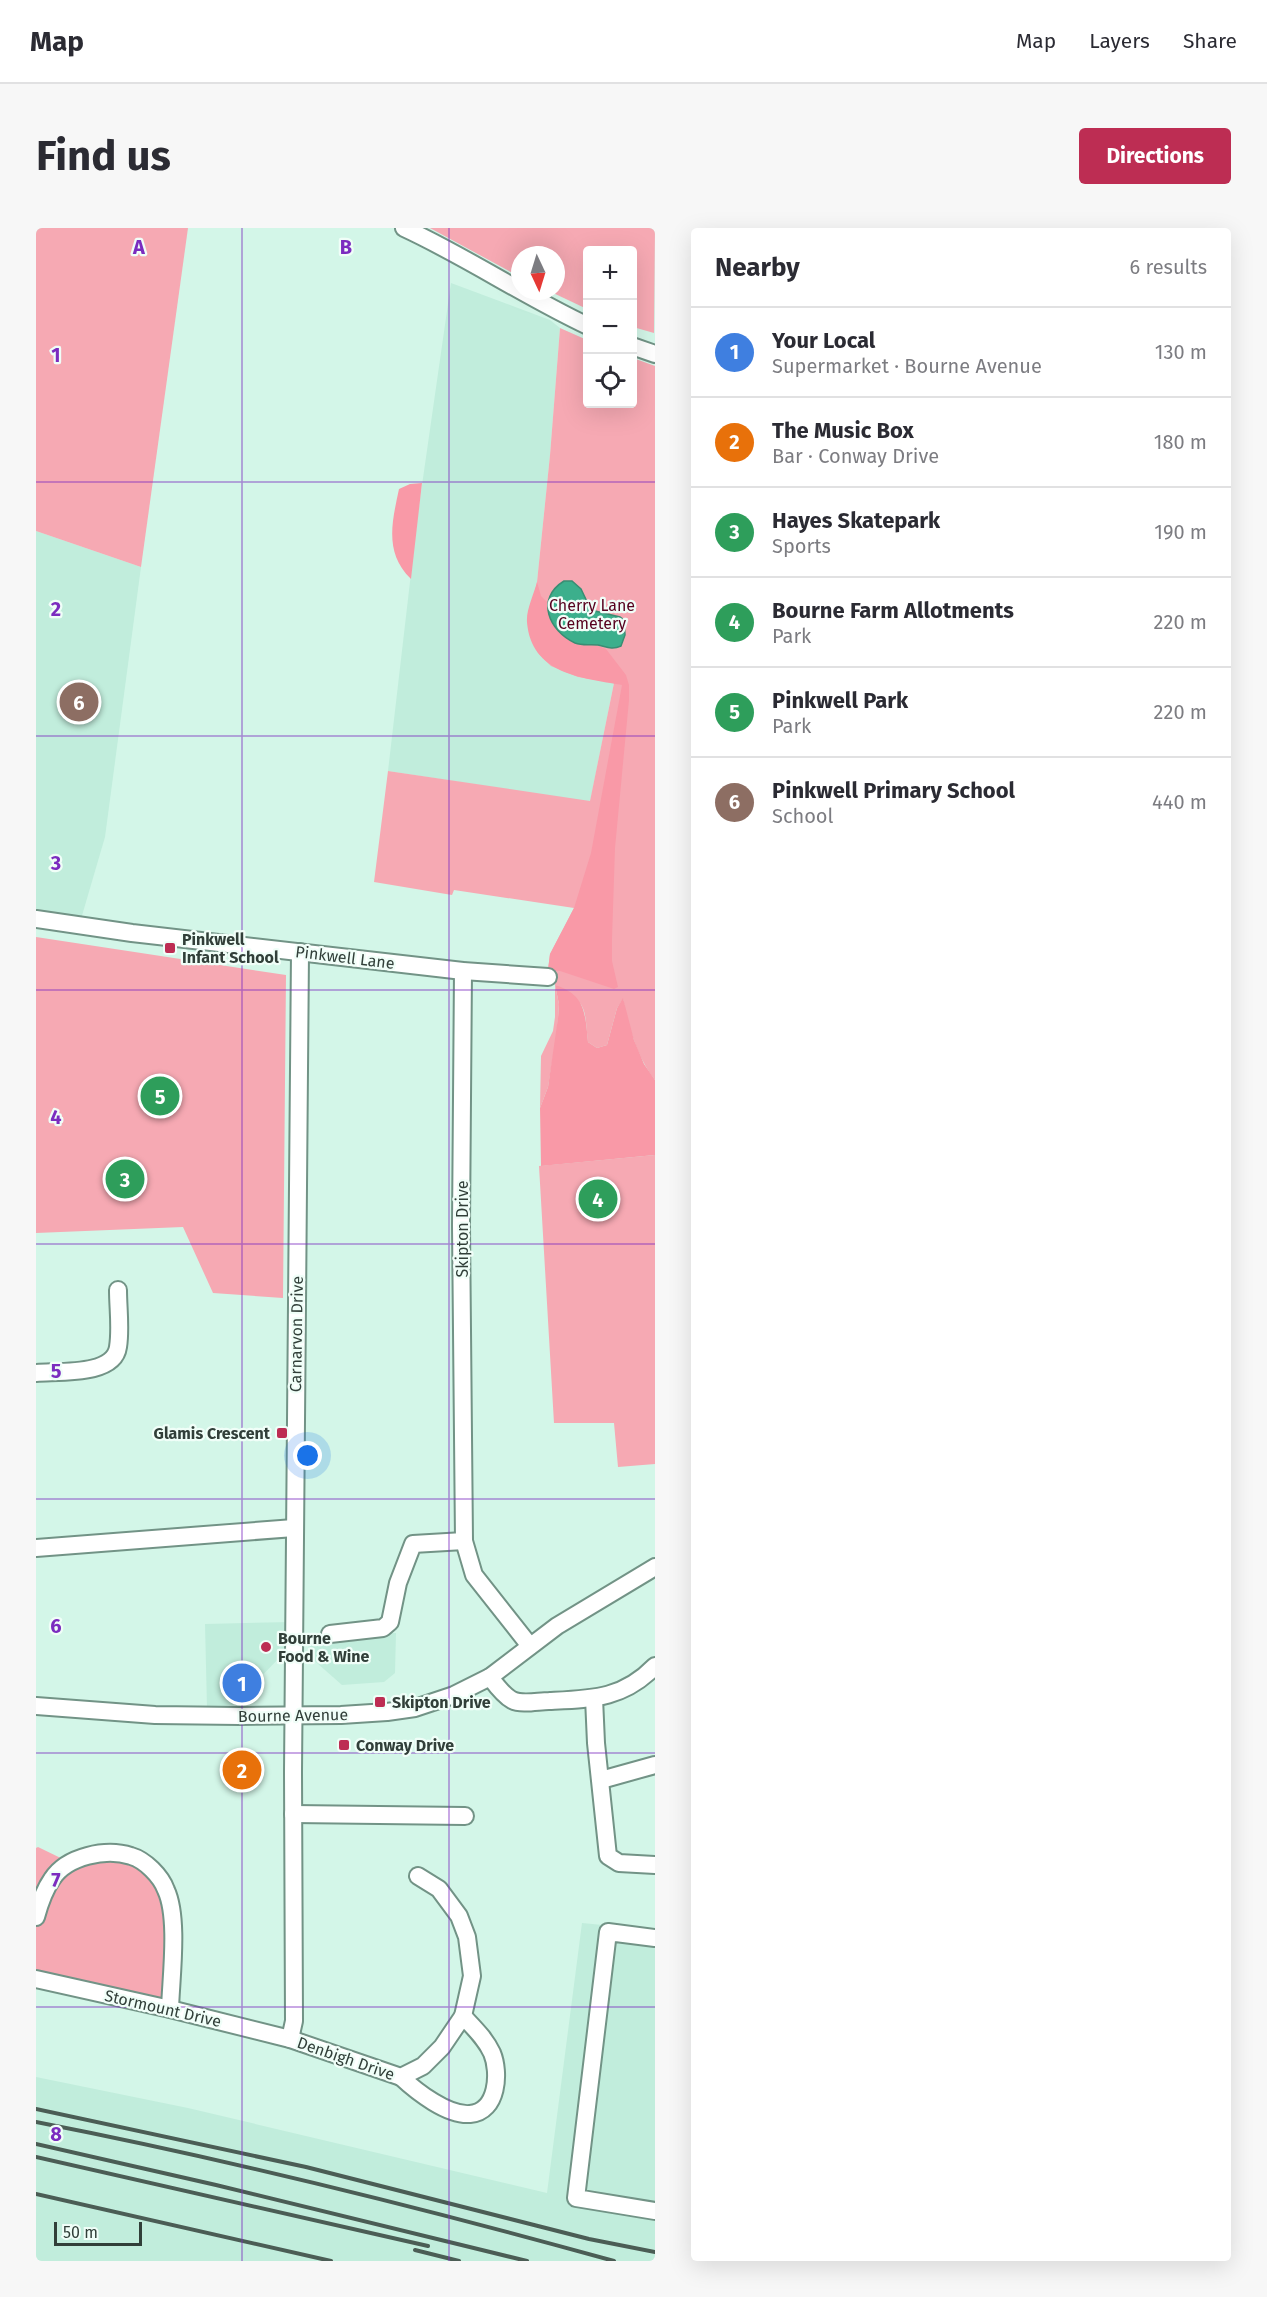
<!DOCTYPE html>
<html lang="en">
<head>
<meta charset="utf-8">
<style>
	:root { --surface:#fff; --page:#f7f7f7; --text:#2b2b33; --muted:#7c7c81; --line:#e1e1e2; --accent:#bd2d53 }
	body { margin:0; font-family:"Fira Sans",sans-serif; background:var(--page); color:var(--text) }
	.controls { position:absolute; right:18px; top:18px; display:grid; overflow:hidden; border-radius:6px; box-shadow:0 6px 24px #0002 }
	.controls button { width:54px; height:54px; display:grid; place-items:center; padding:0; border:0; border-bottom:2px solid var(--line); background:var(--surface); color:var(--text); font:30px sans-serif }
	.compass { position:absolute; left:475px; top:18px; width:54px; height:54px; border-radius:50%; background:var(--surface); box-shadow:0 6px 24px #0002; rotate:176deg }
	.scale { position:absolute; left:18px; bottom:15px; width:88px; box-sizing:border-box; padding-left:6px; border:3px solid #313f39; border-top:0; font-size:16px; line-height:21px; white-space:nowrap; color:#313f39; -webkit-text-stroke:4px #f0fef8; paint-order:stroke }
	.you { position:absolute; left:272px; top:1228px; width:21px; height:21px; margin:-15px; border:4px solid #fff; border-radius:50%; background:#1a73e8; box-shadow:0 0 0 9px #1a73e833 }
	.badge { display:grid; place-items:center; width:39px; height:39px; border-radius:50%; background:var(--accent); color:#fff; font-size:20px; font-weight:700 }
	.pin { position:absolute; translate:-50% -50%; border:3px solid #fff; box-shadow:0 2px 6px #0006 }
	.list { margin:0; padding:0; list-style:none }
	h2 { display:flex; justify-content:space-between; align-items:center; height:78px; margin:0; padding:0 24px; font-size:26px }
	h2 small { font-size:20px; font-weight:400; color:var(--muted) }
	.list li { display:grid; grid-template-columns:39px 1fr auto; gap:18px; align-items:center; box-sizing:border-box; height:90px; padding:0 24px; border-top:2px solid var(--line) }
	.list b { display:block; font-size:22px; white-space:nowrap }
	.list p { margin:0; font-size:20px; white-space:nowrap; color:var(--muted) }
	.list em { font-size:20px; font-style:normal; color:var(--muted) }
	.icon { flex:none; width:33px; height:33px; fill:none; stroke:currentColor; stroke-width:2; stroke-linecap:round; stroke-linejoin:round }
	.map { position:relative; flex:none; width:619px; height:2033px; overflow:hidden; border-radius:6px }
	header { display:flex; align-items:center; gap:36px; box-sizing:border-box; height:84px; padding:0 30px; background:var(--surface); border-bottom:2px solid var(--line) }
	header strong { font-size:28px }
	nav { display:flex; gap:33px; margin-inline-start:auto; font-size:21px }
	.intro { display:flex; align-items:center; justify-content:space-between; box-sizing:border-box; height:144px; padding:0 36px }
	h1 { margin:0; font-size:42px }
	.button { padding:15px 27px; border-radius:6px; background:var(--accent); color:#fff; font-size:21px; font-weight:700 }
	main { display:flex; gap:36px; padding:0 36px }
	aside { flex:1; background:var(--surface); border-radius:6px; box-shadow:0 6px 24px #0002 }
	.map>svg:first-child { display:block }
	.built { fill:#c1eddc }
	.green { fill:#f6a9b3 }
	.forest { fill:#f999a7 }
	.water { fill:#3caf8c; stroke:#398d73; stroke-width:1.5 }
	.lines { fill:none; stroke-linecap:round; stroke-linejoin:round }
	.minor-casing { stroke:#729386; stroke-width:20 }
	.minor { stroke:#fff; stroke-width:16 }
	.rail { stroke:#4b5d55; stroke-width:4 }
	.grid { fill:none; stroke:#7b2cbf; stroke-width:1.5; stroke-opacity:0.55 }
	.poi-dot { fill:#bd2d53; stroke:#f0fef8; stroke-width:2 }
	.labels { text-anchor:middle; stroke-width:4.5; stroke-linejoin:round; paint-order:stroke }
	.park-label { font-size:16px; fill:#57011e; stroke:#f0fef8 }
	.poi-label { font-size:16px; font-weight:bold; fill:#313f39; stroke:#f0fef8; text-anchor:start }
	.street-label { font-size:16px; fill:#313f39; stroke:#f0fef8 }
	.grid-label { font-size:20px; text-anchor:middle; font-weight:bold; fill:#7b2cbf; stroke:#f0fef8; stroke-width:4.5; stroke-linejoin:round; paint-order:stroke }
</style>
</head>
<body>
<header>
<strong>Map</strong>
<nav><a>Map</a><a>Layers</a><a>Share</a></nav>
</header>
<div class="intro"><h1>Find us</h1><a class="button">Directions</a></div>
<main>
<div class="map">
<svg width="619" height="2033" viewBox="0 0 619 2033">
	<rect width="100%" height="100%" fill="#d3f6e8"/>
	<!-- built -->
	<g class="built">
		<path d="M 415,55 L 514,92 L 524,100 L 514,227 L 501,354 L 491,393 L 542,449 L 578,455 L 554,574 L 352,543 L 382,285 Z"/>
		<path d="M 0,303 L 105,339 L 69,609 L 45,691 L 0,681 Z"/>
		<path d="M 256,1394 L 254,1419 L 197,1477 L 171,1480 L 169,1396 Z"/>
		<path d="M 360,1405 L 359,1445 L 348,1454 L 306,1457 L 273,1428 L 272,1407 Z"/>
		<path d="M 546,1695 L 619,1702 L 619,2033 L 0,2033 L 0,1849 L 152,1880 L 511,1965 Z"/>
	</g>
	<!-- green -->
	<g class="green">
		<path d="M 0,0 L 152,0 L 105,339 L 0,303 Z"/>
		<path d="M 394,0 L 619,0 L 618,105 L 597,99 L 596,22 L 552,22 L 551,81 L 513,63 L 520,63 L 520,27 L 484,27 L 484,49 Z"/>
		<path d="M 524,100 L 551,112 L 552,176 L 596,176 L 597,130 L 619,138 L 619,852 C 601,829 593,800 587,771 L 581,780 L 571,817 L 561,820 L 552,814 C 548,777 552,776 519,757 L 523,776 L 521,805 L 512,859 L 504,880 L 505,828 L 517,803 L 519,789 L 519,743 L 512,742 L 514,726 L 538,680 L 418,662 L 416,667 L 338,654 L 352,543 L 554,573 L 578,455 L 542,449 L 515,438 L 502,425 L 495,410 L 491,393 L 501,354 L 514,227 Z"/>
		<path d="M 0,709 L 250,747 L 247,1070 L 177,1065 L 147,999 L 0,1005 Z"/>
		<path d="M 619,927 L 619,1236 L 582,1239 L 578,1195 L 518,1195 L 503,938 Z"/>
		<path d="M 2,1619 L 35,1635 L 95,1628 L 130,1662 L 134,1781 L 0,1751 L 0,1689 L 9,1668 L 0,1662 L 0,1620 Z"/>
	</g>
	<!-- forest -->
	<g class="forest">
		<path d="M 386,255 L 375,351 C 348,325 356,294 363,261 L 374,256 Z"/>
		<path d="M 501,354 L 505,368 L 511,374 L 514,389 L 521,401 L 543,417 L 561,417 L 570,421 L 590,447 L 593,457 L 593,472 L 579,620 L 576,711 L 576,733 L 582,759 L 578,761 L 524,743 L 512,742 L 514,726 L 538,680 L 555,625 L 586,457 C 546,450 495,446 491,394 C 490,382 498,366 501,354 Z"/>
		<path d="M 519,757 C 550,767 549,785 552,814 L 561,820 L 571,817 L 581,780 L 587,770 L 598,812 L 608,836 L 619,852 L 619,927 L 505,938 L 504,880 L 512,859 L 522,790 L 523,776 Z"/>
	</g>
	<!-- water -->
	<path class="water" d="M 528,353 L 536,353 L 545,361 L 555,382 L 584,389 L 588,392 L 589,407 L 585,418 C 576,422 571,419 562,417 C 554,416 547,418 539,415 C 513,403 499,371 528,353 Z"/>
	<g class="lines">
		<!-- minor casing -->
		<g class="minor-casing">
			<g id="minor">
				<path d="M 368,0 C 431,29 488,68 552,98"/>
				<path d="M 596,118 L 619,126"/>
				<path d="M 0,691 L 96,705 L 427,743 L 512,749"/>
				<path d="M 427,743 L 425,998 L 428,1313 L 438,1347 L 494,1418"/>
				<path d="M 0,1145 C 23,1143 78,1148 82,1119 C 85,1101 82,1080 82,1062"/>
				<path d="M 0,1320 L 258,1300"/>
				<path d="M 294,1406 L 347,1400 L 354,1394 L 362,1355 L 377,1316 L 428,1313"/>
				<path d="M 454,1449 C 460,1457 467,1467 476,1472 C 486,1477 502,1473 513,1473 C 556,1471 587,1471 619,1438"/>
				<path d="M 558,1470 L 560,1515 L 572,1628 L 583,1635 L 619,1637"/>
				<path d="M 0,1478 L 119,1487 L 204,1488 L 305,1487 L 351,1484 L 379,1480 L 418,1467 L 454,1449 L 521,1398 L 619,1339"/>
				<path d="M 565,1552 L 619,1537"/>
				<path d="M 257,1586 L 429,1588"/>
				<path d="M 0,1689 C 3,1678 9,1661 16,1651 C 31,1628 70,1620 95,1628 C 109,1632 125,1648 130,1662 C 143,1690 135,1749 134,1781"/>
				<path d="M 619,1710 L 572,1704 L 540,1970 L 619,1983"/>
				<path d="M 0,1751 L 134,1781 L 254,1811 L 365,1849 L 387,1838 L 406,1819 L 427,1788 L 436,1748 L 431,1709 L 423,1688 L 403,1661 L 382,1648"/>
				<path d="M 254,1811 L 258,1793 L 257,1544 L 264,724"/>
				<path d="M 365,1849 C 381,1864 412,1888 434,1886 C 462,1884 464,1844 456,1825 C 449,1810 438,1800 427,1788"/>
			</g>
		</g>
		<!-- minor -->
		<use href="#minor" class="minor"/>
		<!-- rail -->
		<g class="rail">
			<path d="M 0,1881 L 270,1939 L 553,2011 L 619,2024"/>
			<path d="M 0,1894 C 195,1932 387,1980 578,2033"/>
			<path d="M 0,1916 L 180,1957 L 491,2033"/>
			<path d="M 0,1929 L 392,2018"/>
			<path d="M 0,1966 L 295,2033"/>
			<path d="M 379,2022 L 423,2033"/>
		</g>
	</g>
	<!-- grid -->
	<path class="grid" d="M 206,0 L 206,2033M 413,0 L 413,2033M 0,254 L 619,254M 0,508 L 619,508M 0,762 L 619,762M 0,1016 L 619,1016M 0,1271 L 619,1271M 0,1525 L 619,1525M 0,1779 L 619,1779"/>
	<!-- markers -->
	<g class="poi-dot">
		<rect x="128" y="714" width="12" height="12" rx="3"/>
		<rect x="240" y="1199" width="12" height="12" rx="3"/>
		<circle cx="230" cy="1419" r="6"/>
		<rect x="338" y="1468" width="12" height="12" rx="3"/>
		<rect x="302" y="1511" width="12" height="12" rx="3"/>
	</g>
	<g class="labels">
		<!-- park labels -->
		<g class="park-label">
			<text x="556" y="383">Cherry Lane<tspan x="556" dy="18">Cemetery</tspan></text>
		</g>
		<!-- poi labels -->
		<g class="poi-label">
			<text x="146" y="717">Pinkwell<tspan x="146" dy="18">Infant School</tspan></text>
			<text x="234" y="1211" text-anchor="end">Glamis Crescent</text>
			<text x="242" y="1416">Bourne<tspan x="242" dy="18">Food &amp; Wine</tspan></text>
			<text x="356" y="1480">Skipton Drive</text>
			<text x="320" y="1523">Conway Drive</text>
		</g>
		<!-- street labels -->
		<g class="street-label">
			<text transform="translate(309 729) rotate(7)" y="6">Pinkwell Lane</text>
			<text transform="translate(426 1001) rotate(-90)" y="6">Skipton Drive</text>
			<text transform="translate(260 1106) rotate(-89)" y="6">Carnarvon Drive</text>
			<text transform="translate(257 1487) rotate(-1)" y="6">Bourne Avenue</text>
			<text transform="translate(127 1780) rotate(13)" y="6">Stormount Drive</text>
			<text transform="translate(310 1830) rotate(19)" y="6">Denbigh Drive</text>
		</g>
	</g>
	<g class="grid-label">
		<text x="103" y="26">A</text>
		<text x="310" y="26">B</text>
		<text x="20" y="134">1</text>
		<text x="20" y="388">2</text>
		<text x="20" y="642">3</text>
		<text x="20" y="896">4</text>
		<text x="20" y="1150">5</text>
		<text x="20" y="1405">6</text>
		<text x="20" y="1659">7</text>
		<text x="20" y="1913">8</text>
	</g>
</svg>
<div class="controls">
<button>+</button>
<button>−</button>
<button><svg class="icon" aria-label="locate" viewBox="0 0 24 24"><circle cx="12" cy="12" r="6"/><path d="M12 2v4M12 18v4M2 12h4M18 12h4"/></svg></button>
</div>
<svg class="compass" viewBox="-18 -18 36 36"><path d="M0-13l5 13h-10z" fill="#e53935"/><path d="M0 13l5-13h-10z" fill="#7c7c81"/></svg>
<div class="scale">50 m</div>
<div class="you"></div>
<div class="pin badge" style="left:206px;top:1455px;background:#3f7fe0">1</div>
<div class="pin badge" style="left:206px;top:1542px;background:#e8710a">2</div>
<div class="pin badge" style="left:89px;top:951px;background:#2e9e5b">3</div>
<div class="pin badge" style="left:562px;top:971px;background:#2e9e5b">4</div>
<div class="pin badge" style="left:124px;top:868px;background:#2e9e5b">5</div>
<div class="pin badge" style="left:43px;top:474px;background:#8d6e63">6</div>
</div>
<aside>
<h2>Nearby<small>6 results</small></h2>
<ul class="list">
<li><span class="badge" style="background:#3f7fe0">1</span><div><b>Your Local</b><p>Supermarket · Bourne Avenue</p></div><em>130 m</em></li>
<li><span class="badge" style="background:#e8710a">2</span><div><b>The Music Box</b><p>Bar · Conway Drive</p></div><em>180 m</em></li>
<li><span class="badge" style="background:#2e9e5b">3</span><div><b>Hayes Skatepark</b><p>Sports</p></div><em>190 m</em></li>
<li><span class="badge" style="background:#2e9e5b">4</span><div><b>Bourne Farm Allotments</b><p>Park</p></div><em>220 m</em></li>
<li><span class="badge" style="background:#2e9e5b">5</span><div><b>Pinkwell Park</b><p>Park</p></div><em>220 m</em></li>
<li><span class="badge" style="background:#8d6e63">6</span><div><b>Pinkwell Primary School</b><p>School</p></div><em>440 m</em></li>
</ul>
</aside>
</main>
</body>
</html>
